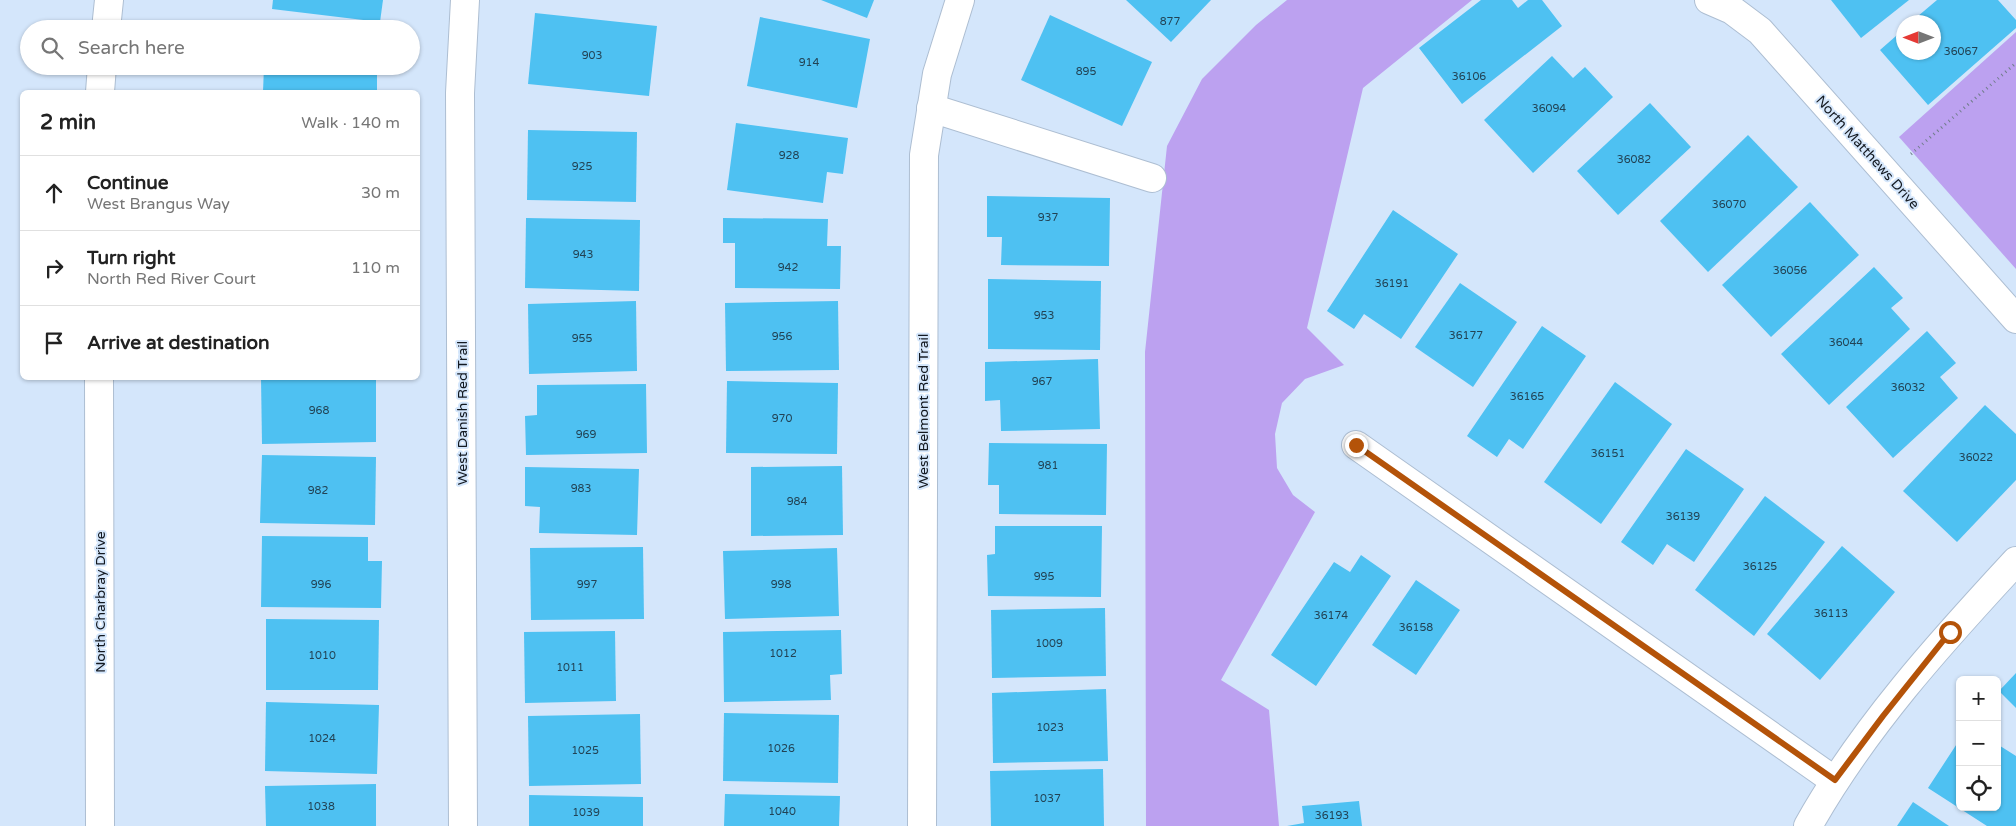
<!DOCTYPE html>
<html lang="en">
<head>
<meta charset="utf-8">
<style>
	:root { --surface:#fff; --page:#f2f2f2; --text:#222; --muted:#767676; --line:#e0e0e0 }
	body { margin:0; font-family:"Varela Round",sans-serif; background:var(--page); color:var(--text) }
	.controls { position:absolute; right:15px; bottom:15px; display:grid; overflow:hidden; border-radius:8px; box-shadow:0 1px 4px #0004 }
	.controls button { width:45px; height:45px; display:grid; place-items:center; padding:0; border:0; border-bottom:1px solid var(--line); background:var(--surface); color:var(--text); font:25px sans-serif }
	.compass { position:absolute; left:1896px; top:15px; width:45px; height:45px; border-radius:50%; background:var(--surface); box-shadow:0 1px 4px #0004; rotate:270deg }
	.stop { position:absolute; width:15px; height:15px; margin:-11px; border:4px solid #b45309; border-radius:50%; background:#fff }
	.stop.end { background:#b45309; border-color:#fff; box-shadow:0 1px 5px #0008 }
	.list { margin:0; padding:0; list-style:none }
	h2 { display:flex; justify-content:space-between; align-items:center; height:65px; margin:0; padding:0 20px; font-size:21px }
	h2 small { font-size:16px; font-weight:400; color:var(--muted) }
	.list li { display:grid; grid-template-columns:32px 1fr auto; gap:15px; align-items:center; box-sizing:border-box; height:75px; padding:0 20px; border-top:1px solid var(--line) }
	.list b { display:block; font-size:19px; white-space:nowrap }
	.list p { margin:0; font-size:16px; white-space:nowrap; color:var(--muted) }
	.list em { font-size:16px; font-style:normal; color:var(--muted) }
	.icon { flex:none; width:28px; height:28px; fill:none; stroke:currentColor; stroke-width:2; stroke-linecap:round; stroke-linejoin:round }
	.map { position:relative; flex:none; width:2016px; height:826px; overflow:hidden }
	.search { position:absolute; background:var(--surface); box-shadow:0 1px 4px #0004; left:20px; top:20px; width:400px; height:55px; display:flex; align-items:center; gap:12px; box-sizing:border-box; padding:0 18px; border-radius:28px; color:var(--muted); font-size:19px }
	.panel { position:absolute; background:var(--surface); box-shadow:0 1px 4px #0004; left:20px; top:90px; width:400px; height:290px; border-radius:8px }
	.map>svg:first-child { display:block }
	.green { fill:#bca1f0 }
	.building { fill:#4ec1f2 }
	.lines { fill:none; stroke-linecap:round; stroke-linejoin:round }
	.minor-casing { stroke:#adbed2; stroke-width:30 }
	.path { stroke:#717d8b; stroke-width:3; stroke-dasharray:1 4; stroke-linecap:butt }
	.minor { stroke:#fff; stroke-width:28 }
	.route { stroke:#b45309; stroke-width:6 }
	.labels { text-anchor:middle; stroke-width:4; stroke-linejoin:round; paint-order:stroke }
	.number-label { font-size:11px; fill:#224355 }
	.street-label { font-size:14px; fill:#131921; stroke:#d4e6fb }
</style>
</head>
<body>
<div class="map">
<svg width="2016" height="826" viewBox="0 0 2016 826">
	<rect width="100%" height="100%" fill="#d4e6fb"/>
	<!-- green -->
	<g class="green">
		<path d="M 1287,0 L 1472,0 L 1363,88 L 1307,328 L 1344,365 L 1305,379 L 1282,403 L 1275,434 L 1277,468 L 1293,495 L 1315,512 L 1221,680 L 1269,710 L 1279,826 L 1146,826 L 1145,352 L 1167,146 L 1202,79 L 1256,25 Z"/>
		<path d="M 2016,32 L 2016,269 L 1899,137 Z"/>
	</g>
	<!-- building -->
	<g class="building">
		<path d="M 273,0 L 383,0 L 380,22 L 272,9 Z"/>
		<path d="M 821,0 L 874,0 L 867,18 Z"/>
		<path d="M 1126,0 L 1211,0 L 1171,42 Z"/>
		<path d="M 1481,0 L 1512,0 L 1518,8 L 1528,0 L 1542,0 L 1562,26 L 1462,104 L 1419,48 Z"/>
		<path d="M 1831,0 L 1909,0 L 1861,38 Z"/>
		<path d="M 1937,0 L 1998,0 L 2016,20 L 2016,28 L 1928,105 L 1880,50 L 1904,29 L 1904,52 L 1934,52 L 1934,22 L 1911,22 Z"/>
		<path d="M 535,13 L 657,26 L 649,96 L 528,84 Z"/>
		<path d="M 1050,15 L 1152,62 L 1122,126 L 1021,80 Z"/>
		<path d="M 760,17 L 870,39 L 857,108 L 747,86 Z"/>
		<path d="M 1552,56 L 1573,78 L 1585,67 L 1613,97 L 1533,173 L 1484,120 Z"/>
		<path d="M 264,66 L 377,66 L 377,92 L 263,92 Z"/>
		<path d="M 1650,103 L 1691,147 L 1618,215 L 1577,171 Z"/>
		<path d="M 736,123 L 848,138 L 843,174 L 827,172 L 823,203 L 727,190 Z"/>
		<path d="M 528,130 L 637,132 L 636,202 L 527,200 Z"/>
		<path d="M 1748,135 L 1798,187 L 1708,272 L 1660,221 Z"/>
		<path d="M 987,196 L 1110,198 L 1109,266 L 1001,265 L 1002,237 L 987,237 Z"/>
		<path d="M 1810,202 L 1859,255 L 1771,337 L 1722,285 Z"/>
		<path d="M 1393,210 L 1458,254 L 1401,339 L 1364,314 L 1354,329 L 1327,311 Z"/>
		<path d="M 526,218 L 640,220 L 639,291 L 525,288 Z"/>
		<path d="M 723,218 L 828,219 L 827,246 L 841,246 L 840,289 L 735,288 L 735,243 L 723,243 Z"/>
		<path d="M 1874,267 L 1903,298 L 1891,308 L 1910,329 L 1829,405 L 1781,354 Z"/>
		<path d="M 988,279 L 1101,281 L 1100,350 L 988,349 Z"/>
		<path d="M 1460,283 L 1517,322 L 1473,387 L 1415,347 Z"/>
		<path d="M 636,301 L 637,371 L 529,374 L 528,304 Z"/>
		<path d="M 838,301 L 839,370 L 726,371 L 725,303 Z"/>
		<path d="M 1542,326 L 1586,356 L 1523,449 L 1509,439 L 1497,457 L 1467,436 Z"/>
		<path d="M 1927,331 L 1956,363 L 1940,377 L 1958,398 L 1893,458 L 1846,407 Z"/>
		<path d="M 1098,359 L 1100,429 L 1001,431 L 1000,400 L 985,401 L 985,362 Z"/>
		<path d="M 261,378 L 376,378 L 376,442 L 262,444 Z"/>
		<path d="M 727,381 L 838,383 L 837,454 L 726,453 Z"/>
		<path d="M 1615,382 L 1672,424 L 1601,524 L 1544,482 Z"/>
		<path d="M 646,384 L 647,453 L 526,455 L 525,416 L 537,415 L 537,385 Z"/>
		<path d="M 1985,405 L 2016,434 L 2016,480 L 1957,542 L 1903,491 Z"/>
		<path d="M 989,443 L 1107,444 L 1106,515 L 999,514 L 999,485 L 988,485 Z"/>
		<path d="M 1686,449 L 1744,489 L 1694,562 L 1667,544 L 1653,565 L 1621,542 Z"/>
		<path d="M 262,455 L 376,457 L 375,525 L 260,523 Z"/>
		<path d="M 842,466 L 843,535 L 751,536 L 751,467 Z"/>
		<path d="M 525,467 L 639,469 L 637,535 L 539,533 L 540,507 L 525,506 Z"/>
		<path d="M 1765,496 L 1825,542 L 1754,636 L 1695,590 Z"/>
		<path d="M 995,526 L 1102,526 L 1101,597 L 988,596 L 987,555 L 995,554 Z"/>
		<path d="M 262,536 L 368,537 L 368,561 L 382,561 L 381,608 L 261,607 Z"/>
		<path d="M 1842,546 L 1895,592 L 1820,680 L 1767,634 Z"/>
		<path d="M 643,547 L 644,619 L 531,620 L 530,548 Z"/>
		<path d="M 837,548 L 839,616 L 725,619 L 723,551 Z"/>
		<path d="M 1361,555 L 1391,576 L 1316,686 L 1271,655 L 1334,562 L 1350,572 Z"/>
		<path d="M 1416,580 L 1460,610 L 1416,675 L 1372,645 Z"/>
		<path d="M 1105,608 L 1106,676 L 992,678 L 991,610 Z"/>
		<path d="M 266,619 L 379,620 L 378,690 L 266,690 Z"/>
		<path d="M 841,630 L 842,674 L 830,675 L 831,700 L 724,702 L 723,632 Z"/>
		<path d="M 615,631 L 616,701 L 525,703 L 524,632 Z"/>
		<path d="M 2016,673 L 2016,708 L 1999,691 Z"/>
		<path d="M 1106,689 L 1108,761 L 993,763 L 992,693 Z"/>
		<path d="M 266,702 L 379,705 L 377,774 L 265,771 Z"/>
		<path d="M 724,713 L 839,715 L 838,783 L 723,781 Z"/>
		<path d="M 640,714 L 641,784 L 529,786 L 528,716 Z"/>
		<path d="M 1960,739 L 1960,807 L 1997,807 L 1997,744 L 2016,756 L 2016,826 L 1987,826 L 1928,788 Z"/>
		<path d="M 1103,769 L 1104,826 L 991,826 L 990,771 Z"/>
		<path d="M 376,784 L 376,826 L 266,826 L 265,786 Z"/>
		<path d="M 725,794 L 840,796 L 839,826 L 724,826 Z"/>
		<path d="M 529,795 L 643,797 L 643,826 L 529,826 Z"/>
		<path d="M 1359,801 L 1362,826 L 1287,826 L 1304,823 L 1302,806 Z"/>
		<path d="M 1913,802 L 1949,826 L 1897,826 Z"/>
	</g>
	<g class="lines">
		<!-- minor casing -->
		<g class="minor-casing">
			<g id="minor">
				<path d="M 1709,0 L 1732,10 L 1760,31 L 2016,319"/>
				<path d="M 106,29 L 109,0"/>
				<path d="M 100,92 L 102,66"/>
				<path d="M 931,108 L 1152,178"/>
				<path d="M 99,378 L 100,826"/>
				<path d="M 1356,445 L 1835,781"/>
				<path d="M 463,826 L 460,93 L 465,0"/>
				<path d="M 922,826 L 924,155 L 937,74 L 960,0"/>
				<path d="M 1808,826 C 1863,728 1940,643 2016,561"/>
			</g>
		</g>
		<!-- path -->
		<path class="path" d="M 1911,154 L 2016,63"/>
		<!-- minor -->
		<use href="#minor" class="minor"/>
	</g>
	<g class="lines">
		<!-- route -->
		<path class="route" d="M 1356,445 L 1835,780 L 1883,716 L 1950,632"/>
	</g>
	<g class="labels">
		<!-- number labels -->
		<g class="number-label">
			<text x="1170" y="25">877</text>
			<text x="1961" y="55">36067</text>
			<text x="592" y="59">903</text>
			<text x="809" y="66">914</text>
			<text x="1086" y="75">895</text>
			<text x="1469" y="80">36106</text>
			<text x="1549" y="112">36094</text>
			<text x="789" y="159">928</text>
			<text x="1634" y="163">36082</text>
			<text x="582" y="170">925</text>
			<text x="1729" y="208">36070</text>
			<text x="1048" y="221">937</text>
			<text x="583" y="258">943</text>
			<text x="788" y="271">942</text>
			<text x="1790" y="274">36056</text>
			<text x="1392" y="287">36191</text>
			<text x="1044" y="319">953</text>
			<text x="1466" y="339">36177</text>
			<text x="782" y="340">956</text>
			<text x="582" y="342">955</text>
			<text x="1846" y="346">36044</text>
			<text x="1042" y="385">967</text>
			<text x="1908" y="391">36032</text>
			<text x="1527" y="400">36165</text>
			<text x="319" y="414">968</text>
			<text x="782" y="422">970</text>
			<text x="586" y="438">969</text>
			<text x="1608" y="457">36151</text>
			<text x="1976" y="461">36022</text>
			<text x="1048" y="469">981</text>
			<text x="581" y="492">983</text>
			<text x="318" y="494">982</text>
			<text x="797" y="505">984</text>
			<text x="1683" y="520">36139</text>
			<text x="1760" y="570">36125</text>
			<text x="1044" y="580">995</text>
			<text x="321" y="588">996</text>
			<text x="587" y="588">997</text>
			<text x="781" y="588">998</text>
			<text x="1831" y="617">36113</text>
			<text x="1331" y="619">36174</text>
			<text x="1416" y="631">36158</text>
			<text x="1049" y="647">1009</text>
			<text x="783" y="657">1012</text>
			<text x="322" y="659">1010</text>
			<text x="570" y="671">1011</text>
			<text x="1050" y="731">1023</text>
			<text x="322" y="742">1024</text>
			<text x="781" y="752">1026</text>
			<text x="585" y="754">1025</text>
			<text x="1047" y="802">1037</text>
			<text x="321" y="810">1038</text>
			<text x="782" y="815">1040</text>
			<text x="586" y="816">1039</text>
			<text x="1332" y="819">36193</text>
		</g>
		<!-- street labels -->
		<g class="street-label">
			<text transform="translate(1868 152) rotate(48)" y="5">North Matthews Drive</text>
			<text transform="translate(923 411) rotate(-90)" y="5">West Belmont Red Trail</text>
			<text transform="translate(462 413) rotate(-90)" y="5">West Danish Red Trail</text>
			<text transform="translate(100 602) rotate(-90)" y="5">North Charbray Drive</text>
		</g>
	</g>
</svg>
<div class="controls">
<button>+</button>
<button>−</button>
<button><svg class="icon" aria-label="locate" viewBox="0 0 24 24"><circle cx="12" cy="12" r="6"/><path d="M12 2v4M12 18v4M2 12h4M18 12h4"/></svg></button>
</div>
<svg class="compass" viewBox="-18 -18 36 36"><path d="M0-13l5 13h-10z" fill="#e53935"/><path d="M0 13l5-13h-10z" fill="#767676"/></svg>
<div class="stop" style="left:1950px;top:632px"></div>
<div class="stop end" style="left:1356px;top:445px"></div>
<div class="search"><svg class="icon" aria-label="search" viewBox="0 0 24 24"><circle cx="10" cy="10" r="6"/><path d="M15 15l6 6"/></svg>Search here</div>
<section class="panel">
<h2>2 min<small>Walk · 140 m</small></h2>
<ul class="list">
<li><svg class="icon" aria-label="ahead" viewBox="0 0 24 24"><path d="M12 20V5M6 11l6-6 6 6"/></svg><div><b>Continue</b><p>West Brangus Way</p></div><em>30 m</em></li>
<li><svg class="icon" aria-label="right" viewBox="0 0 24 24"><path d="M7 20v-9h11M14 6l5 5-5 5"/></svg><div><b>Turn right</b><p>North Red River Court</p></div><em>110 m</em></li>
<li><svg class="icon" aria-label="arrive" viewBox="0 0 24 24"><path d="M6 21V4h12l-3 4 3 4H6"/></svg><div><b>Arrive at destination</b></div></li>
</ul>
</section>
</div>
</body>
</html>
